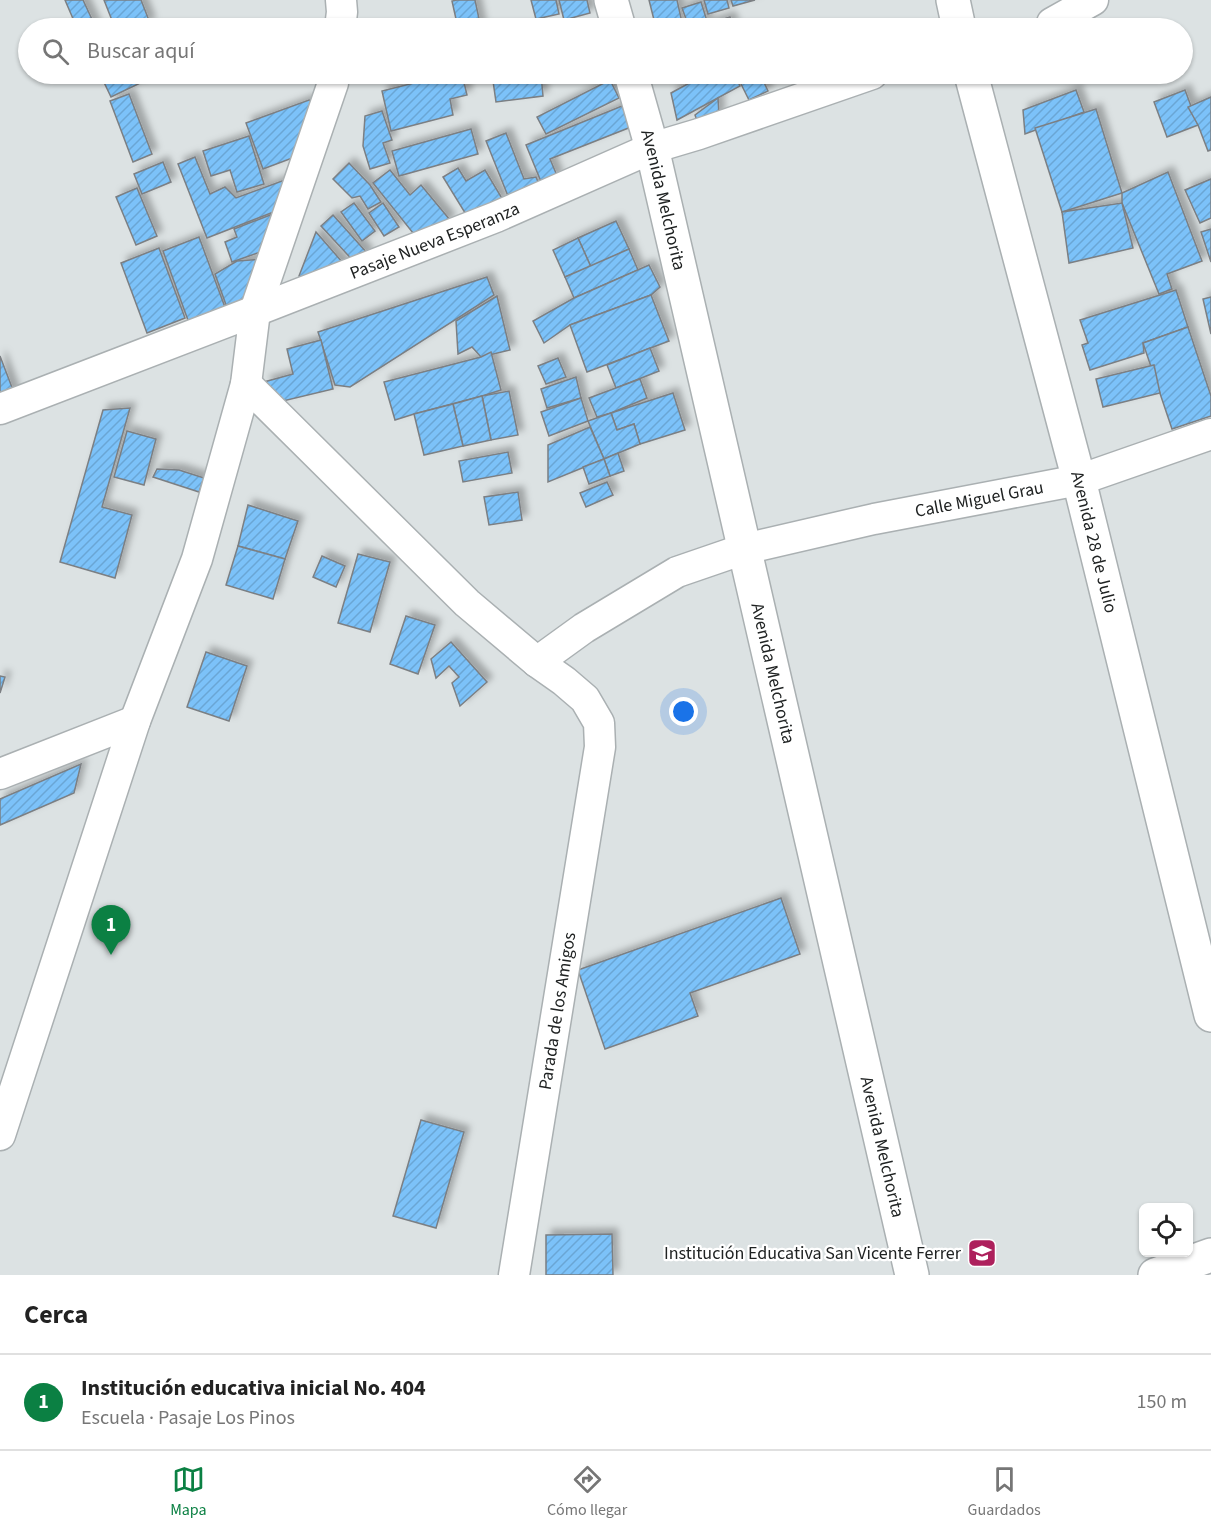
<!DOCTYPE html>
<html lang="es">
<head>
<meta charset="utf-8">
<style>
	:root { --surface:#fff; --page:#f6f6f6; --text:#222; --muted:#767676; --line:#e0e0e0; --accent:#0b8043 }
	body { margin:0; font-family:"Source Sans 3",sans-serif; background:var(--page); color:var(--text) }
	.controls { position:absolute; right:18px; bottom:18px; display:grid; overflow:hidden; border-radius:9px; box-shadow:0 2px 4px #0004 }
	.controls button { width:54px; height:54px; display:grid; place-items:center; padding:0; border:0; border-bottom:2px solid var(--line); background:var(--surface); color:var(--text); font:30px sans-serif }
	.you { position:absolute; left:684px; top:712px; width:21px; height:21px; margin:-15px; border:4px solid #fff; border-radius:50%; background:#1a73e8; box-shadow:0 0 0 9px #1a73e833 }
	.badge { display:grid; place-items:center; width:39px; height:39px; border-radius:50%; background:var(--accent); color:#fff; font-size:20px; font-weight:700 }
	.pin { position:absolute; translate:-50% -50px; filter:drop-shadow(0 2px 3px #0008) }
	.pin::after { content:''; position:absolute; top:32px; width:21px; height:18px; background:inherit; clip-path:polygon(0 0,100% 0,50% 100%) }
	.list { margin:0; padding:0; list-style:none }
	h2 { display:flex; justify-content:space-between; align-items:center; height:78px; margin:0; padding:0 24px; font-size:26px }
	h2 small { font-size:20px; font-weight:400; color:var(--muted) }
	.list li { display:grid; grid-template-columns:39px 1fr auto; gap:18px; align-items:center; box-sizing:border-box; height:96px; padding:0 24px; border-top:2px solid var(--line) }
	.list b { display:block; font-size:22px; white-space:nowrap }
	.list p { margin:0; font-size:20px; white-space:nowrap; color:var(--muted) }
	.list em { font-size:20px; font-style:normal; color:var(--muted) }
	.icon { flex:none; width:33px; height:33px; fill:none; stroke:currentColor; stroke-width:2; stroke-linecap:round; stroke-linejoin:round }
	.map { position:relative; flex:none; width:1211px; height:1275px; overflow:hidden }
	.search { position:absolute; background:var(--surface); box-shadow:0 2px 4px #0004; left:18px; right:18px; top:18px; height:66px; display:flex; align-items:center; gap:15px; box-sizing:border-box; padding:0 21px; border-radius:33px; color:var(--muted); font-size:22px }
	.sheet { height:174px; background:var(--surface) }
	nav { display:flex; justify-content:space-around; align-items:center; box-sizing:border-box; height:84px; border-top:2px solid var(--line); background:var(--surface); font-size:16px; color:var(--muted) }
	nav a { display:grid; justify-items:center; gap:3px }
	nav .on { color:var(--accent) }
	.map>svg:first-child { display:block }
	.building { fill:url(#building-hatch); stroke:#7b7f83; stroke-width:1.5; filter:url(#shadow) }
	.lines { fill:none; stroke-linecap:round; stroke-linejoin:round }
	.street-casing { stroke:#aab0b2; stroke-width:33 }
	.secondary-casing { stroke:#aab0b2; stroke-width:36 }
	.highway-casing { stroke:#aab0b2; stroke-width:36 }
	.street { stroke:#fff; stroke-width:30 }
	.secondary { stroke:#fff; stroke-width:33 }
	.highway { stroke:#fff; stroke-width:33 }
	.labels { text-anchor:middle; stroke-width:4.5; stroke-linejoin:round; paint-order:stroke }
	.street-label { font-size:18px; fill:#202323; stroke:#fff }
	.poi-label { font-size:18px; fill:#202323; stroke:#fff; text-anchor:end }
</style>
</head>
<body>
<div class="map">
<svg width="1211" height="1275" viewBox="0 0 1211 1275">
	<defs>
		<pattern id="building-hatch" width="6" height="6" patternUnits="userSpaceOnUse" patternTransform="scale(1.5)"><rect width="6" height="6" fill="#7bc2f9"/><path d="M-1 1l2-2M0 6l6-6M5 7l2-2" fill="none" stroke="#6aa6d5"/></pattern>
		<filter id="shadow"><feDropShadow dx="5.5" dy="-5.5" stdDeviation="3" flood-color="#0004"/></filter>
	</defs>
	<rect width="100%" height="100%" fill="#dce2e3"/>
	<!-- building -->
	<g class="building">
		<path d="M 65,0 L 83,0 L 96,28 L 77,28 Z"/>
		<path d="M 104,0 L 141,0 L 150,23 L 136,28 L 115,28 Z"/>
		<path d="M 457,0 L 475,0 L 481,28 L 458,28 L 452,1 Z"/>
		<path d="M 531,0 L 556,0 L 559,14 L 536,19 Z"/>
		<path d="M 559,0 L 587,0 L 590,13 L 564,20 Z"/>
		<path d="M 649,0 L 677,0 L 683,27 L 656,28 Z"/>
		<path d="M 704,0 L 727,0 L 729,8 L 708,14 Z"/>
		<path d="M 731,0 L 755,0 L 733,6 Z"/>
		<path d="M 701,2 L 707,21 L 689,27 L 682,8 Z"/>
		<path d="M 730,17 L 734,28 L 694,28 Z"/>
		<path d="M 100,74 L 159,74 L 111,97 Z"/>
		<path d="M 392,74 L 428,74 L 394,80 Z"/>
		<path d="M 438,74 L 462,74 L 467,95 L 450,99 L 453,115 L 391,131 L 382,91 L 438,77 Z"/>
		<path d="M 467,74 L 490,74 L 491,77 L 469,82 Z"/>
		<path d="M 492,74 L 541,74 L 543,96 L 496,102 Z"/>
		<path d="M 668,74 L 691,74 L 670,80 Z"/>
		<path d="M 706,74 L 734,74 L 740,86 L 677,120 L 671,93 Z"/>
		<path d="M 753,74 L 760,74 L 768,91 L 749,100 L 739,80 Z"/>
		<path d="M 610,80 L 619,98 L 546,134 L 537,117 Z"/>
		<path d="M 1076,90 L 1084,112 L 1025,134 L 1023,110 Z"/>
		<path d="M 1185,90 L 1198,125 L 1167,137 L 1154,102 Z"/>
		<path d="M 129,94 L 152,154 L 133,162 L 110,101 Z"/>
		<path d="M 1211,97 L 1211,150 L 1208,151 L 1198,125 L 1188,107 Z"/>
		<path d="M 718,98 L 719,115 L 701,132 L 695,115 Z"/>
		<path d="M 309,100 L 315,103 L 303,154 L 263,169 L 246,123 Z"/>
		<path d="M 622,106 L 631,127 L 550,159 L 558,178 L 542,184 L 526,145 Z"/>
		<path d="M 1096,109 L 1122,193 L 1062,212 L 1035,128 Z"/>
		<path d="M 382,111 L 392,140 L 383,143 L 390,163 L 370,169 L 363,146 L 365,116 Z"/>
		<path d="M 471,129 L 478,154 L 399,176 L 392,151 Z"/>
		<path d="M 506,133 L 524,179 L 536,177 L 541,189 L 510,201 L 486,141 Z"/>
		<path d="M 249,136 L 264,184 L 237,192 L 230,170 L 211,176 L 203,151 Z"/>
		<path d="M 195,157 L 210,194 L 225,187 L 236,198 L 301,174 L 289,206 L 207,238 L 178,164 Z"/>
		<path d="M 163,162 L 171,182 L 142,194 L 134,174 Z"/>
		<path d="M 349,163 L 370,185 L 381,202 L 368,209 L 360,196 L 352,198 L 333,179 Z"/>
		<path d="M 458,168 L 466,181 L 485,170 L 503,200 L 470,221 L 443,177 Z"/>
		<path d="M 390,170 L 410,195 L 421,185 L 450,220 L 421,243 L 373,183 Z"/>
		<path d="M 1168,172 L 1202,261 L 1167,274 L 1172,289 L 1159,294 L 1122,203 L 1122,193 Z"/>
		<path d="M 1211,179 L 1211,218 L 1200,223 L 1185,190 Z"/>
		<path d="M 137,188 L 157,236 L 136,245 L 116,197 Z"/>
		<path d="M 354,203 L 375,231 L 362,241 L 341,212 Z"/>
		<path d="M 383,203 L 399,227 L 384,236 L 369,213 Z"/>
		<path d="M 1122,203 L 1133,248 L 1069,263 L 1062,212 Z"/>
		<path d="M 278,212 L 269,249 L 232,262 L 225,242 L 237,237 L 234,229 Z"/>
		<path d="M 333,215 L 368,254 L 357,265 L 321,226 Z"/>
		<path d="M 616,221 L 629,249 L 591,267 L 578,238 Z"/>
		<path d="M 1211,229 L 1211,262 L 1201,232 Z"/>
		<path d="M 316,232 L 350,271 L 313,288 L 299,276 Z"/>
		<path d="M 199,237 L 226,310 L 189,323 L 163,251 Z"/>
		<path d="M 578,238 L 591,267 L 565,277 L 553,250 Z"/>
		<path d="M 159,248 L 185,318 L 147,333 L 121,263 Z"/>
		<path d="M 629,249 L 638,270 L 574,298 L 565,277 Z"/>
		<path d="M 263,259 L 245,314 L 230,316 L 215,274 L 237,261 Z"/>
		<path d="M 649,265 L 660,287 L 651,295 L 570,325 L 544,343 L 533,321 L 574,298 Z"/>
		<path d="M 487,277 L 494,295 L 350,387 L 335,385 L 318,332 Z"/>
		<path d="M 1176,290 L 1188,327 L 1143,343 L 1144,353 L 1090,370 L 1082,345 L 1088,343 L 1080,320 Z"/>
		<path d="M 651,295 L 669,341 L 587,372 L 570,325 Z"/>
		<path d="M 497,296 L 510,350 L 481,357 L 472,347 L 458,354 L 456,321 Z"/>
		<path d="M 1211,297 L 1211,334 L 1203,299 Z"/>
		<path d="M 1188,327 L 1211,396 L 1211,416 L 1172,429 L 1143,343 Z"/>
		<path d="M 321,340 L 333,389 L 283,401 L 264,382 L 293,374 L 287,349 Z"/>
		<path d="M 650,348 L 659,371 L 616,388 L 607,365 Z"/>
		<path d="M 491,352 L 501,390 L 482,396 L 414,414 L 395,420 L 384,382 L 481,357 Z"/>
		<path d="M 0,356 L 16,398 L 0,404 Z"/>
		<path d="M 558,358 L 566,377 L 546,384 L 538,366 Z"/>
		<path d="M 1154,365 L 1160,393 L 1103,407 L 1096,379 Z"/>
		<path d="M 576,377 L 581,398 L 547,408 L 541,389 Z"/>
		<path d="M 640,379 L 647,398 L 611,413 L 597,417 L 589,398 Z"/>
		<path d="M 509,391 L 518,435 L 491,440 L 482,396 Z"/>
		<path d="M 673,393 L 685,430 L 640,444 L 634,424 L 617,430 L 611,413 Z"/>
		<path d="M 482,396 L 491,440 L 463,446 L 453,404 Z"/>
		<path d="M 581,398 L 588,421 L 549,436 L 541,412 Z"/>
		<path d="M 453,404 L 463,446 L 424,455 L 414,414 Z"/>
		<path d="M 130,408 L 102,507 L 132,515 L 115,578 L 60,562 L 103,410 Z"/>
		<path d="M 611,413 L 617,430 L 634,424 L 640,444 L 604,459 L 588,421 Z"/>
		<path d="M 590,427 L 604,459 L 548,482 L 548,445 Z"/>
		<path d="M 127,431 L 156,439 L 144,485 L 114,477 Z"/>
		<path d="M 508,452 L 512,473 L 463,482 L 459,461 Z"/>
		<path d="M 618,453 L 624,471 L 610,476 L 604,459 Z"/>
		<path d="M 604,459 L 610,476 L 589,484 L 583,467 Z"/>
		<path d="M 157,469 L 179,470 L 204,478 L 199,492 L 153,477 Z"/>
		<path d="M 607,482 L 613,495 L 586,507 L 580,493 Z"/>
		<path d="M 518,492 L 522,520 L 489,525 L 484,497 Z"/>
		<path d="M 248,505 L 298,521 L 285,559 L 238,546 Z"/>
		<path d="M 238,546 L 285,559 L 273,599 L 226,585 Z"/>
		<path d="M 358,554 L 390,562 L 370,632 L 338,623 Z"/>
		<path d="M 322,556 L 345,566 L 336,587 L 313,577 Z"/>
		<path d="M 406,616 L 435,625 L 418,674 L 390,664 Z"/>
		<path d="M 451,642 L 487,682 L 460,706 L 452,683 L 459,677 L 449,666 L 436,678 L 431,659 Z"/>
		<path d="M 206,652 L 247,666 L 229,721 L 187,707 Z"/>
		<path d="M 0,676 L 5,677 L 0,693 Z"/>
		<path d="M 81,764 L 74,793 L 0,825 L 0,799 Z"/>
		<path d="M 781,898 L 800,954 L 690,993 L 698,1016 L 605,1049 L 578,970 Z"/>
		<path d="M 421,1120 L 464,1132 L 436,1228 L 393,1216 Z"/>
		<path d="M 612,1234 L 613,1275 L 546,1275 L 546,1235 Z"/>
	</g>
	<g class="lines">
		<!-- street casing -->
		<g class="street-casing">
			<g id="street">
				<path d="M 1052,23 L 1093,0"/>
				<path d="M 340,28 L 342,12 L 341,0"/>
				<path d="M 246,384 L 467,603 L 537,662 L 564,681 L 585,699 L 599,723 L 600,747 L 514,1275"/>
				<path id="s1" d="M 0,409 L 255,311 L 496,217 L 652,148 L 699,134 L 872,74"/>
				<path id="s2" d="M 537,662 L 584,628 L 677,572 L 744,549 L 874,519 L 1079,480 L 1211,434"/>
				<path d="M 0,774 L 135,721"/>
				<path d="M 0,1135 L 135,721 L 197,559 L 246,384 L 255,311 L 333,83 L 334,74"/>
			</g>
		</g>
		<!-- secondary casing -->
		<g class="secondary-casing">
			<g id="secondary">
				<path d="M 611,0 L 619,28"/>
				<path d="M 953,0 L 959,28"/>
				<path id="s3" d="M 631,74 L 652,148 L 912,1275"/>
				<path id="s4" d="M 971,74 L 1079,480 L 1211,1015"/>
			</g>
		</g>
		<!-- highway casing -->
		<g class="highway-casing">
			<path id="highway" d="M 1155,1275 L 1211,1255"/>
		</g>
		<!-- street -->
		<use href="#street" class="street"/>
		<!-- secondary -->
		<use href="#secondary" class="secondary"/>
		<!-- highway -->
		<use href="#highway" class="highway"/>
	</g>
	<!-- icons -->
	<defs>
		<g id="school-square" transform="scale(1.5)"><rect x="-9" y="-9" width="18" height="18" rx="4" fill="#ad205c" stroke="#fff"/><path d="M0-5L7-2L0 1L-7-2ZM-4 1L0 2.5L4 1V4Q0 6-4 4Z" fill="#fff"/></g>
	</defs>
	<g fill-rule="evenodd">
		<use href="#school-square" x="982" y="1253"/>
	</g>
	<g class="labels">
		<!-- street labels -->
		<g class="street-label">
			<text dy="6" stroke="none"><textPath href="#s3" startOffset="130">Avenida Melchorita</textPath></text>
			<text dy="6" stroke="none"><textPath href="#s1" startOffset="466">Pasaje Nueva Esperanza</textPath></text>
			<text dy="6" stroke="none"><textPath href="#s2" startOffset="478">Calle Miguel Grau</textPath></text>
			<text dy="6" stroke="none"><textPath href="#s4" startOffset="484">Avenida 28 de Julio</textPath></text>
			<text dy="6" stroke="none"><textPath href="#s3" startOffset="616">Avenida Melchorita</textPath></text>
			<text transform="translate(557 1011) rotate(-81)" y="6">Parada de los Amigos</text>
			<text dy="6" stroke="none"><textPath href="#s3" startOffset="1102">Avenida Melchorita</textPath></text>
		</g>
		<!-- poi labels -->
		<g class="poi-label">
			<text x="961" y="1259">Institución Educativa San Vicente Ferrer</text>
		</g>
	</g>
</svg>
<div class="controls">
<button><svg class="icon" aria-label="locate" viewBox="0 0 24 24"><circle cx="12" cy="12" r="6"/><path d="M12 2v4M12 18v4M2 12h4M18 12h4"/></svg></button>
</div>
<div class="you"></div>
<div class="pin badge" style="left:111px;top:955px">1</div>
<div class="search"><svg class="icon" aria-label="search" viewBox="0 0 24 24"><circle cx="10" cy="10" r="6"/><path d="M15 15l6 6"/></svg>Buscar aquí</div>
</div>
<section class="sheet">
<h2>Cerca<small></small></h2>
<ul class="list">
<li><span class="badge">1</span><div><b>Institución educativa inicial No. 404</b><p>Escuela · Pasaje Los Pinos</p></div><em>150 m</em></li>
</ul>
</section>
<nav>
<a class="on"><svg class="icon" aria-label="map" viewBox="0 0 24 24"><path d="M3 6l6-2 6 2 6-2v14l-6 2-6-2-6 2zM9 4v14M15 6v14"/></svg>Mapa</a>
<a><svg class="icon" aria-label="directions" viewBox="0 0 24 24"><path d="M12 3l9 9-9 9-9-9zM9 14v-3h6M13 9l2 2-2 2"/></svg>Cómo llegar</a>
<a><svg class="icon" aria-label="saved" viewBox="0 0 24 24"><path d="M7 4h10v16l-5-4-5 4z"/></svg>Guardados</a>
</nav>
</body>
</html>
